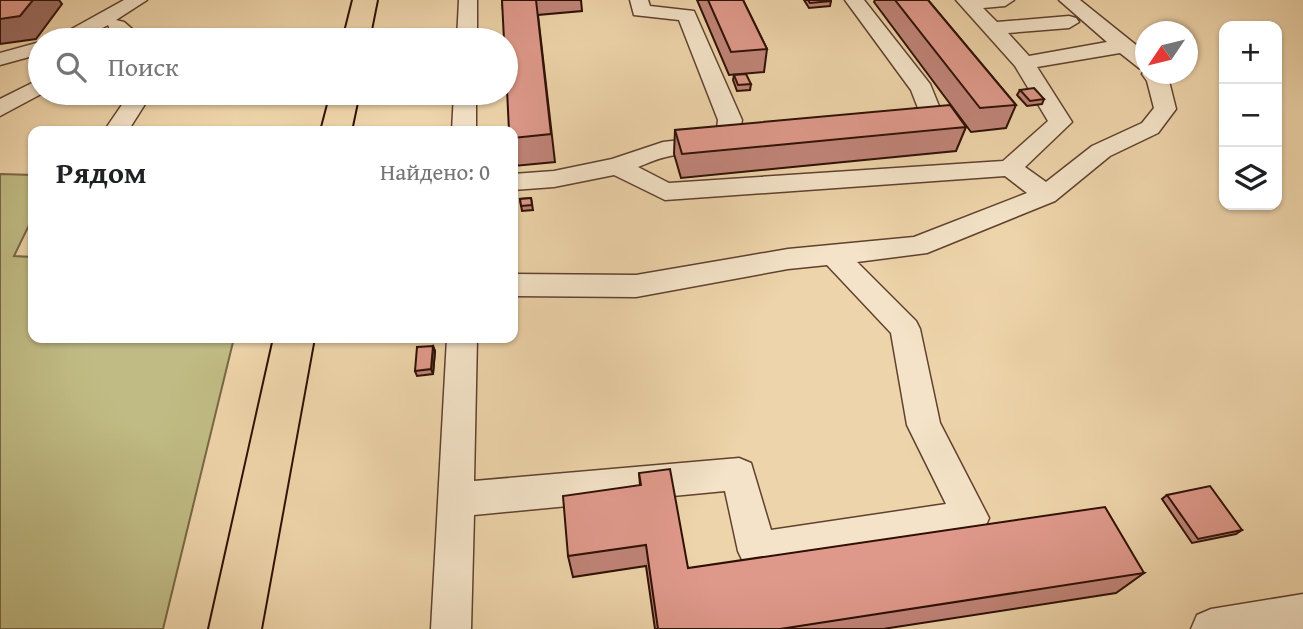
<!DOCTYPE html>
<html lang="ru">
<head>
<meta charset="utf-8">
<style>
	:root { --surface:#fff; --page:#f2f2f2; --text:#202124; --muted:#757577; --line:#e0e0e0 }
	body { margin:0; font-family:"Gentium Book Plus",serif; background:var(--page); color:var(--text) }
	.controls { position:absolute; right:21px; top:21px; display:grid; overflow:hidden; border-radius:14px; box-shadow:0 2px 5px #0004 }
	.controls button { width:63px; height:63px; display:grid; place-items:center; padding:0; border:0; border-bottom:2px solid var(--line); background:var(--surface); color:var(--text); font:35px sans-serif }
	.compass { position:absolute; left:1135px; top:21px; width:63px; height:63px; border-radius:50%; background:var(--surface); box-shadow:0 2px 5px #0004; rotate:235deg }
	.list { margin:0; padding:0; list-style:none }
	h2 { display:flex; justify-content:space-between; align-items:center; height:91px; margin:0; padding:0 28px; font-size:30px }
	h2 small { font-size:23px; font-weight:400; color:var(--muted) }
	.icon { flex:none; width:38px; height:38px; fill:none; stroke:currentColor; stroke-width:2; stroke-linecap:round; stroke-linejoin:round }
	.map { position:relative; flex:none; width:1303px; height:629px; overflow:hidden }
	.search { position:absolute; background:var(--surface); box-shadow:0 2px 5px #0004; left:28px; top:28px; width:490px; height:77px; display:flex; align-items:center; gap:18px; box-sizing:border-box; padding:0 24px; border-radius:38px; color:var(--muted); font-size:26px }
	.panel { position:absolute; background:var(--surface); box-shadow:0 2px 5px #0004; left:28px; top:126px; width:490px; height:217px; border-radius:14px }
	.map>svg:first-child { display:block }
	.green { fill:#c0bb84; stroke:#786645; stroke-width:2 }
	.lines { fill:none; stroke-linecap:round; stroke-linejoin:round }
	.minor-casing { stroke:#5f412f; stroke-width:3 }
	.major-casing { stroke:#2f1006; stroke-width:4 }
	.minor { fill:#f4e3c8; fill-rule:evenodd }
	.major { fill:#eed4aa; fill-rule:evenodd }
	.wall { fill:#c08478; stroke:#2f1006; stroke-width:2 }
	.shaded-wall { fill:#9c6b61; stroke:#2f1006; stroke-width:2 }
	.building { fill:#df998b; stroke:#2f1006; stroke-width:2 }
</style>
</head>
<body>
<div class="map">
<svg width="1303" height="629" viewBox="0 0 1303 629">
	<rect width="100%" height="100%" fill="#eed4aa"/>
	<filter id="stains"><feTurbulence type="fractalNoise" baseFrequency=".00286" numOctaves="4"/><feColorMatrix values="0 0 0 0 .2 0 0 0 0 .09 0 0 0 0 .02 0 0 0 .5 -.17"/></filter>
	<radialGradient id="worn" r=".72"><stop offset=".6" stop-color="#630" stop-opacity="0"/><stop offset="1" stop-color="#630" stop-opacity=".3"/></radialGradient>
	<!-- green -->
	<path class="green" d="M 0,174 L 33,175 L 33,217 L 14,256 L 33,257 L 33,338 L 234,338 L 163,629 L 0,629 Z"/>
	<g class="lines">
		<!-- minor casing -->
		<g class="minor-casing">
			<g id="minor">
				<path d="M 124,0 L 147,0 L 116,20 L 124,22 L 145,40 C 129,40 114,41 108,25 L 80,40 L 56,40 L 59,36 Z"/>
				<path d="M 459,0 L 477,0 L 477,40 L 457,40 Z"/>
				<path d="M 630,0 L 648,0 L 650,6 L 694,11 L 742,120 C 736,157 698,151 670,156 C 659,158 648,163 638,167 L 669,183 L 1003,161 L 1048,121 L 1015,66 L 956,0 L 1014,0 L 1005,6 L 983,8 L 997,22 L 1069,16 L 1076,18 L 1079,22 L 1069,28 L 1008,33 L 1029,56 L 1107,42 L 1059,0 L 1080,0 L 1146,53 L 1146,74 L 1164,74 L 1169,81 L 1176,109 L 1158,133 L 1110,156 L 1055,201 L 927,253 L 857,262 L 916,321 L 920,329 L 940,423 L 989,518 L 984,530 L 971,535 L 757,569 L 744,564 L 738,551 L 725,491 L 474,515 L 471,629 L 431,629 L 447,338 L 477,338 L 474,481 L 739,458 L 751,463 L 771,530 L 946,504 L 907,425 L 891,333 L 827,265 L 788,269 L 636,297 L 513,296 L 513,274 L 636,275 L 788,249 L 914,237 L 1027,193 L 1005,176 L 665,200 L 614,175 L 554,187 L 513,190 L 513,174 L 554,171 L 612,159 L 663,142 L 706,137 L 717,129 L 718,120 L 679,20 L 634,15 ZM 1120,53 L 1139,68 L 1145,70 L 1142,74 L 1147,81 L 1154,108 L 1142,123 L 1092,146 L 1046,182 L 1025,167 L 1072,122 L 1037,67 Z"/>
				<path d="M 845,0 L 864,0 L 930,84 L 941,111 C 932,125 904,133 889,129 L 885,124 L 889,119 L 918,108 L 911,90 Z"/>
				<path d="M 40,42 L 40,54 L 0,65 L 0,53 Z"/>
				<path d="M 40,79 L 40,93 L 43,93 L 0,116 L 0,99 Z"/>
				<path d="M 130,93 L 152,93 L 128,131 L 104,131 Z"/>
				<path d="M 454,93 L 476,93 L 476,131 L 452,131 Z"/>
				<path d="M 1303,594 L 1303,629 L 1191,629 L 1197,615 L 1211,609 Z"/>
			</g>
		</g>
		<!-- major casing -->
		<g class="major-casing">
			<g id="major">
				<path d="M 353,0 L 377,0 L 369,40 L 343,40 Z"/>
				<path d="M 331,93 L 359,93 L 351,131 L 321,131 Z"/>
				<path d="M 274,338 L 314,338 L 261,629 L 209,629 Z"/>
			</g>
		</g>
		<!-- minor -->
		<use href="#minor" class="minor"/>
		<!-- major -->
		<use href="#major" class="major"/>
	</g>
	<!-- wall -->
	<g class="wall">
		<path d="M 502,0 L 581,0 L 582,11 L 538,15 L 555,162 L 514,166 L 513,157 L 513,131 Z"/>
		<path d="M 697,0 L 743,0 L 767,49 L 764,72 L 729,75 Z"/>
		<path d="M 804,0 L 831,0 L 831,1 L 830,6 L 809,8 Z"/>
		<path d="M 875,0 L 928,0 L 1016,105 L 1006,128 L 971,132 L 874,2 Z"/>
		<path d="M 734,75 L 751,84 L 750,90 L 737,91 L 733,80 Z"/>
		<path d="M 1020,90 L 1044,99 L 1042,104 L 1027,106 L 1017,95 Z"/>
		<path d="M 966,127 L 956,151 L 681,178 L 674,154 L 675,130 Z"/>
		<path d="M 531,198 L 533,210 L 522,211 L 520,199 Z"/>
		<path d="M 433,346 L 435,351 L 433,374 L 417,376 L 415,371 Z"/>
		<path d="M 639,473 L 688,568 L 1144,573 L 1116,593 L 883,629 L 655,629 L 646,566 L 573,577 L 568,556 L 640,485 Z"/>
		<path d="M 1167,495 L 1242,530 L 1236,534 L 1192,543 L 1162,499 Z"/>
	</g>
	<!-- shaded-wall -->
	<g class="shaded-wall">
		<path d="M 33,0 L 59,0 L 62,4 L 36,39 L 0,44 L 0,19 Z"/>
		<path d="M 433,346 L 435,351 L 433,374 L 431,369 Z"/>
	</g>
	<!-- building -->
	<g class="building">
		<path d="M 0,0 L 33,0 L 20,16 L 0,19 Z"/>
		<path d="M 502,0 L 536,0 L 551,134 L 513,138 L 513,131 L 509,131 L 506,69 L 506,40 L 504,40 Z"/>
		<path d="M 708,0 L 743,0 L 767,49 L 731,52 Z"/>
		<path d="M 808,0 L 831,0 L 831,1 L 810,3 Z"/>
		<path d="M 895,0 L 928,0 L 1016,105 L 980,108 Z"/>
		<path d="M 746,74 L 751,84 L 738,85 L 734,75 Z"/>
		<path d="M 1034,88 L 1044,99 L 1030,101 L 1020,90 Z"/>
		<path d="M 950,105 L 966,127 L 682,154 L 675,130 Z"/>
		<path d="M 531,198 L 532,205 L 521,206 L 520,199 Z"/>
		<path d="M 433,346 L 431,369 L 415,371 L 417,347 Z"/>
		<path d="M 670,469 L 688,568 L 1105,507 L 1144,573 L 780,629 L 658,629 L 646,545 L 568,556 L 563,496 L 641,485 L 639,473 Z"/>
		<path d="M 1210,486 L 1242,530 L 1198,539 L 1167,495 Z"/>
	</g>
	<rect width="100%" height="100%" filter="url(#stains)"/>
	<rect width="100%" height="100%" fill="url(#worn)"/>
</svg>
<div class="controls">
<button>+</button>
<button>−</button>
<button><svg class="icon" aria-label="layers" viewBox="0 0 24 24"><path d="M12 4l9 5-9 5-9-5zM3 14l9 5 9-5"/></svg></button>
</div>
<svg class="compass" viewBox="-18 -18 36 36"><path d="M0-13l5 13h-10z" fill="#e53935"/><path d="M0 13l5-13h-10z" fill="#757577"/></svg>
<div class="search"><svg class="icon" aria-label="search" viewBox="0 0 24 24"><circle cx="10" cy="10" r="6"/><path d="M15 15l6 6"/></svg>Поиск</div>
<section class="panel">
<h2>Рядом<small>Найдено: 0</small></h2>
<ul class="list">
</ul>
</section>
</div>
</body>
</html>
